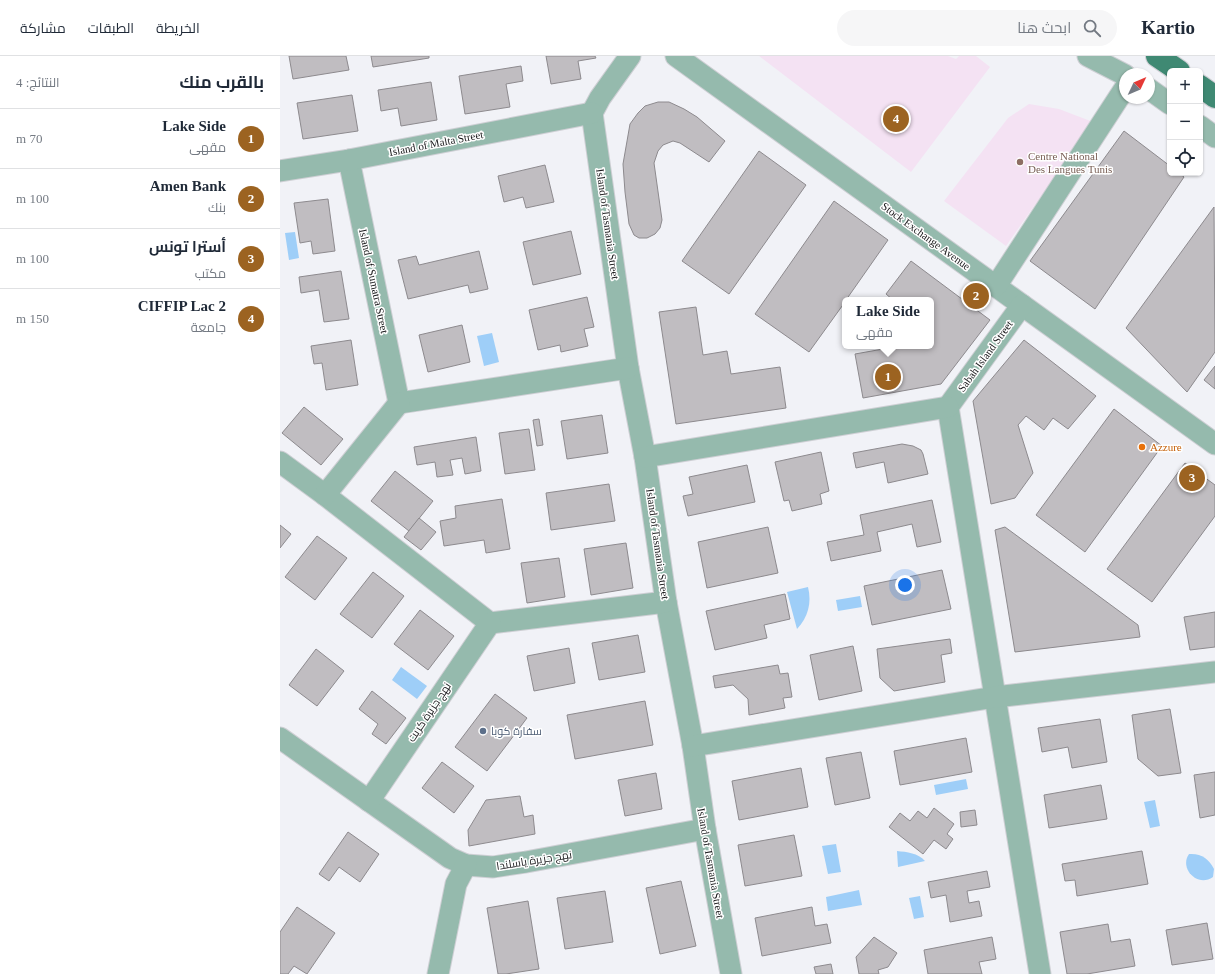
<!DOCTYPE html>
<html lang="ar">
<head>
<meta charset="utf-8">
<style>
	:root { --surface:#fff; --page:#f6f6f7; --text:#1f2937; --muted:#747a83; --line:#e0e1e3; --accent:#9c6321 }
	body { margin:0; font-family:"Times New Roman",Cairo,serif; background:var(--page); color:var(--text); direction:rtl }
	.controls { position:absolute; right:12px; top:12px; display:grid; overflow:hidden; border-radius:6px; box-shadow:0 1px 3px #0004 }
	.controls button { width:36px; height:36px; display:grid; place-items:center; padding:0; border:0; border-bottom:1px solid var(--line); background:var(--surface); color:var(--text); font:20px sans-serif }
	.compass { position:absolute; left:839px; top:12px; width:36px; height:36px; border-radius:50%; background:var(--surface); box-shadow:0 1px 3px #0004; rotate:46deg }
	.you { position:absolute; left:625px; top:529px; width:14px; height:14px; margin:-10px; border:3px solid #fff; border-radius:50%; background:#1a73e8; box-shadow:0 0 0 6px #1a73e833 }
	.badge { display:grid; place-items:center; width:26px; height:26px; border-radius:50%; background:var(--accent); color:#fff; font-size:13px; font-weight:700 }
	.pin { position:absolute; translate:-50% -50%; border:2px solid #fff; box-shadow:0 1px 4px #0006 }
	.popup { position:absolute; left:562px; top:241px; width:92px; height:52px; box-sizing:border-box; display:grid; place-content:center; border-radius:6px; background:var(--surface); filter:drop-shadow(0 1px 3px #0005); font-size:13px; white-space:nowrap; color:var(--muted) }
	.popup b { font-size:15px; color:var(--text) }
	.popup::after { content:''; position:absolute; left:50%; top:100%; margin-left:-8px; border:8px solid transparent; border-top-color:var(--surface) }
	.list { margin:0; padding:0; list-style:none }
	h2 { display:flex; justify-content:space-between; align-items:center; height:52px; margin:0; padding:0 16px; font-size:17px }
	h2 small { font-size:13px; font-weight:400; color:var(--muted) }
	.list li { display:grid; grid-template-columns:26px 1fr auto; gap:12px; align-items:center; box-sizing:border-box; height:60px; padding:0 16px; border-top:1px solid var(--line) }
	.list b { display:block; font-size:15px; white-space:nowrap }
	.list p { margin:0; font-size:13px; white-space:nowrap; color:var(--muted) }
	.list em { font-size:13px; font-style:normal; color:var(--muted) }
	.icon { flex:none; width:22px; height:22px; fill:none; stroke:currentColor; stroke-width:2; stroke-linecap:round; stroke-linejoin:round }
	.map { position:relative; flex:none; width:935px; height:918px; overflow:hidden; direction:ltr }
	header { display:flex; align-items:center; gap:24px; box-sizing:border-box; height:56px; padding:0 20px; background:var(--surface); border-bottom:1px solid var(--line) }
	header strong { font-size:19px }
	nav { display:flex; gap:22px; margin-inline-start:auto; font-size:14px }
	.search { width:280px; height:36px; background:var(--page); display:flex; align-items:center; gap:10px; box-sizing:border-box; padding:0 14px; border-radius:22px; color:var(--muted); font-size:15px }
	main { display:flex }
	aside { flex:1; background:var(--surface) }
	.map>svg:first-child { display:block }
	.education { fill:#f4e2f3 }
	.water { fill:#9ecef8 }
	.building { fill:#c0bdc1; stroke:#8d8a8e }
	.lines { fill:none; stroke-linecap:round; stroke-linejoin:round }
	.minor-casing { stroke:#cecfd4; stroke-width:23 }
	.major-casing { stroke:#cecfd4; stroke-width:24 }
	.minor { stroke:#95baad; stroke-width:21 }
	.major { stroke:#3f8973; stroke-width:22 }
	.education-dot { fill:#8d6e63; stroke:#fff; stroke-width:1.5 }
	.food-dot { fill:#e8710a; stroke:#fff; stroke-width:1.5 }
	.service-dot { fill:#5c6f8a; stroke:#fff; stroke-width:1.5 }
	.labels { text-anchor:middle; stroke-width:3; stroke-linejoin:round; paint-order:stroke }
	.street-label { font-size:11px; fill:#18181a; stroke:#fff }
	.education-label { font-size:11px; fill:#785e54; stroke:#fff; text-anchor:start }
	.food-label { font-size:11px; fill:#c56008; stroke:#fff; text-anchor:start }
	.service-label { font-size:11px; fill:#4e5e75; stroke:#fff; text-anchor:start }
</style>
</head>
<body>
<header>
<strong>Kartio</strong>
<div class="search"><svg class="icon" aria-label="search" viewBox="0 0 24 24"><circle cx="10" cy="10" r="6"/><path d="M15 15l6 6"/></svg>ابحث هنا</div>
<nav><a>الخريطة</a><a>الطبقات</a><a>مشاركة</a></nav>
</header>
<main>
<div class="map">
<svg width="935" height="918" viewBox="0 0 935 918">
	<rect width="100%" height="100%" fill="#f1f2f7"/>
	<!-- education -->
	<g class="education">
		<path d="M 479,0 L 668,0 L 676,3 L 679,0 L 696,0 L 710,11 L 631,116 Z"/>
		<path d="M 749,48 L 779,53 L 813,66 L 726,190 L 664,145 L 728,62 Z"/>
	</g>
	<!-- water -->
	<g class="water">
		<path d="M 15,176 L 19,202 L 9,204 L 5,177 Z"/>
		<path d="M 212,277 L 219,306 L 204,310 L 197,280 Z"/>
		<path d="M 528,531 C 532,547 528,561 517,573 L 507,536 Z"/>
		<path d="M 580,540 L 582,551 L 558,555 L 556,544 Z"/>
		<path d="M 121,611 L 147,630 L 137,643 L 112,624 Z"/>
		<path d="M 686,723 L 688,733 L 656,739 L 654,729 Z"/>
		<path d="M 875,744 L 880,770 L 870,772 L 864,746 Z"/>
		<path d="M 556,788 L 561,816 L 548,818 L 542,790 Z"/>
		<path d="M 617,795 C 627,796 638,797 645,805 L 618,811 Z"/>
		<path d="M 909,798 C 921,797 929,803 934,813 L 933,821 C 917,832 899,812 909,798 Z"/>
		<path d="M 579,834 L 582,849 L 548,855 L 546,841 Z"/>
		<path d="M 640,840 L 644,861 L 634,863 L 629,842 Z"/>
	</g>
	<!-- building -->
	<g class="building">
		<path d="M 9,0 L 66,0 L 69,14 L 13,23 Z"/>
		<path d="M 91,0 L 149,0 L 149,2 L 93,11 Z"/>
		<path d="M 266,0 L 315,0 L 316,2 L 298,5 L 301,23 L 271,28 Z"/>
		<path d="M 241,10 L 243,25 L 226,28 L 230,51 L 185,58 L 179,20 Z"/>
		<path d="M 151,26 L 157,64 L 121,70 L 118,52 L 101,55 L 98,34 Z"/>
		<path d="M 72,39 L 78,75 L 23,83 L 17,47 Z"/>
		<path d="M 378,46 L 389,46 L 404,53 L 417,61 L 445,85 L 429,106 L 400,87 L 393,85 L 383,89 L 378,95 L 374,107 L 382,164 L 380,172 L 375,178 L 367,182 L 359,182 L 354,179 L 349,168 L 345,136 L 343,108 L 350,68 L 358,57 L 365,50 Z"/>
		<path d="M 844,75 L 890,110 L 890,117 L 899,117 L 904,121 L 815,253 L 750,205 Z"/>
		<path d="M 479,95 L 526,129 L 449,238 L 402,205 Z"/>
		<path d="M 265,109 L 274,146 L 246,152 L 243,141 L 224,146 L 218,120 Z"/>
		<path d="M 48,143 L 55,195 L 33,198 L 31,185 L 20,187 L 14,147 Z"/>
		<path d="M 554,145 L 608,184 L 566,244 L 565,244 L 565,246 L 529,296 L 475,258 Z"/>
		<path d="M 934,151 L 935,296 L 907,336 L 846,272 Z"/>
		<path d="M 291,175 L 301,218 L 253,229 L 243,186 Z"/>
		<path d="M 199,195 L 208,233 L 190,237 L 188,229 L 128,243 L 118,204 L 136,200 L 139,209 Z"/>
		<path d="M 631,205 L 710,264 L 661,328 L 583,342 L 575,298 L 620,290 L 651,290 L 651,244 L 613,244 L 606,238 Z"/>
		<path d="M 61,215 L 69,263 L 44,266 L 39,234 L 21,237 L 19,221 Z"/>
		<path d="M 307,241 L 314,271 L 304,273 L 308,290 L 281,296 L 280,289 L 258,294 L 249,254 Z"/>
		<path d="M 416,251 L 423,299 L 447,295 L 451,318 L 500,311 L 506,352 L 396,368 L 379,256 Z"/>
		<path d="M 182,269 L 190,306 L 148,316 L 139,279 Z"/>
		<path d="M 71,284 L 78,329 L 46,334 L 42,307 L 34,308 L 31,290 Z"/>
		<path d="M 744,284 L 816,340 L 788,373 L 773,362 L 764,374 L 746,360 L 738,369 L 753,417 L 735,442 L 711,448 L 693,345 Z"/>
		<path d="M 935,310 L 935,333 L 924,324 Z"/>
		<path d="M 24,351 L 63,383 L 41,409 L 2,377 Z"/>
		<path d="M 834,353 L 882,390 L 805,496 L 756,459 Z"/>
		<path d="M 322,359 L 328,397 L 287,403 L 281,365 Z"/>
		<path d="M 259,363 L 263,389 L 257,390 L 253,364 Z"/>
		<path d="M 249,373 L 255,414 L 225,418 L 219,377 Z"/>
		<path d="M 196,381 L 201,415 L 185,418 L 182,402 L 170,404 L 173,419 L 157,421 L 155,406 L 137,409 L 134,391 Z"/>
		<path d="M 622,388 L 633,390 L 641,394 L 643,398 L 648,418 L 608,427 L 604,406 L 576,412 L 573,397 Z"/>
		<path d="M 541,396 L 549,435 L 540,438 L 542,448 L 512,455 L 509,444 L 504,445 L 495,406 Z"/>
		<path d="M 905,407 L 935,429 L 935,460 L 872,546 L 827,513 Z"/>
		<path d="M 467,409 L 475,446 L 408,460 L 403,440 L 413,438 L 409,421 Z"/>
		<path d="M 115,415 L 153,445 L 129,475 L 91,445 Z"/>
		<path d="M 329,428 L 335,465 L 271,474 L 266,437 Z"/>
		<path d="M 222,443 L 230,493 L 206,497 L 204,484 L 164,490 L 160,465 L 176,462 L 175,450 Z"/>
		<path d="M 652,444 L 661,486 L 637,491 L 632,468 L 597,476 L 601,495 L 551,505 L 547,486 L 584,479 L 580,459 Z"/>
		<path d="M 139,462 L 156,476 L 141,494 L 124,481 Z"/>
		<path d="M 0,469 L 11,478 L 0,492 Z"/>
		<path d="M 488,471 L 498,517 L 427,532 L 418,486 Z"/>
		<path d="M 725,471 L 858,569 L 860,581 L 735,596 L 715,474 Z"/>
		<path d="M 37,480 L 67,502 L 35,544 L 5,521 Z"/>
		<path d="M 346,487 L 353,532 L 311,539 L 304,493 Z"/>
		<path d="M 279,502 L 285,541 L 247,547 L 241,507 Z"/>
		<path d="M 662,514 L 671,553 L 592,569 L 584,530 Z"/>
		<path d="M 93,516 L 124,540 L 92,582 L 60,558 Z"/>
		<path d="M 505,538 L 510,563 L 484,569 L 487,582 L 435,594 L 426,555 Z"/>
		<path d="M 140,554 L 174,580 L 148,614 L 114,588 Z"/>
		<path d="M 935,556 L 935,591 L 910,594 L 904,561 Z"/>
		<path d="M 358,579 L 365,616 L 319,624 L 312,587 Z"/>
		<path d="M 670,583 L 672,597 L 661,599 L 665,626 L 614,635 L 600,622 L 597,593 Z"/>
		<path d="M 573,590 L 582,635 L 539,644 L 530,599 Z"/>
		<path d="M 289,592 L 295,627 L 254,635 L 247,600 Z"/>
		<path d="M 36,593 L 64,615 L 37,650 L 9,629 Z"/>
		<path d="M 498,609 L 500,618 L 508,617 L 512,641 L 503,642 L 505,652 L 469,659 L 468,643 L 453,629 L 435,632 L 433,620 Z"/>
		<path d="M 92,635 L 126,662 L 106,688 L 92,678 L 98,668 L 79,653 Z"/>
		<path d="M 215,638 L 247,662 L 207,715 L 175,691 Z"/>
		<path d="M 365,645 L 373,689 L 295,703 L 287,659 Z"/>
		<path d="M 890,653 L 901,717 L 878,720 L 858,703 L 852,659 Z"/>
		<path d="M 820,663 L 827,706 L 792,712 L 788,691 L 762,696 L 758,672 Z"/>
		<path d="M 686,682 L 692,716 L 620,729 L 614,695 Z"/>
		<path d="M 581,696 L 590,742 L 555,749 L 546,702 Z"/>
		<path d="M 162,706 L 194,730 L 174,757 L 142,732 Z"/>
		<path d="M 521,712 L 528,751 L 459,764 L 452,725 Z"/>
		<path d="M 935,716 L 935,759 L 920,762 L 914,719 Z"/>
		<path d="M 376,717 L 382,753 L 345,760 L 338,724 Z"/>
		<path d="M 821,729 L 827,763 L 769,772 L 764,739 Z"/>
		<path d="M 240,740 L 244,761 L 253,759 L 255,778 L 189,790 L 188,774 L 206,744 Z"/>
		<path d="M 654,752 L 674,768 L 667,778 L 673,783 L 666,793 L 654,784 L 643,798 L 609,771 L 620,757 L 630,765 L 638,755 L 647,762 Z"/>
		<path d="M 695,754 L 697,769 L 681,771 L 680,756 Z"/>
		<path d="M 68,776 L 99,798 L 80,826 L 59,811 L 49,825 L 39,818 Z"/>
		<path d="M 514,779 L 522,820 L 465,830 L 458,789 Z"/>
		<path d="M 862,795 L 868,828 L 797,840 L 795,824 L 785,825 L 782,808 Z"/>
		<path d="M 707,815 L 710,831 L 687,835 L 689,847 L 699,845 L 702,860 L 670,866 L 666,839 L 651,842 L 648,826 Z"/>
		<path d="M 401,825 L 416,890 L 380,898 L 366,832 Z"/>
		<path d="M 325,835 L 333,886 L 285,893 L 277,842 Z"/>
		<path d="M 248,845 L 259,913 L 226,918 L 218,918 L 207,852 Z"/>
		<path d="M 17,851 L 55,877 L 27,918 L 14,910 L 8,918 L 0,918 L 0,876 Z"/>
		<path d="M 532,851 L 535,870 L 547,868 L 551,887 L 482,900 L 475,862 Z"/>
		<path d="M 927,867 L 933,903 L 892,909 L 886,874 Z"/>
		<path d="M 828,868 L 831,886 L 850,883 L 855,910 L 807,918 L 787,918 L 780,876 Z"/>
		<path d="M 594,881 L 617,897 L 608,911 L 598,914 L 599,918 L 579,918 L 576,901 Z"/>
		<path d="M 712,881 L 716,903 L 699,906 L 702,918 L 648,918 L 644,894 Z"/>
		<path d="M 551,908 L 553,918 L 536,918 L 534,911 Z"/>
	</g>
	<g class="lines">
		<!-- minor casing -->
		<g class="minor-casing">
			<g id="minor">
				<path d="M 396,0 L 935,388"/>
				<path d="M 808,0 L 845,19"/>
				<path d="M 869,33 L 890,48"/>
				<path d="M 312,57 L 348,312 L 365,401 L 386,546 L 413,690 L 425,773 L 451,918"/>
				<path d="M 312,57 L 320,42 L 350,0"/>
				<path d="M 920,70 L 935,81"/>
				<path d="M 69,104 L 119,347 L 348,312"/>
				<path d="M 0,115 L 69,104 L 312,57"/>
				<path d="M 716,230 L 845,32"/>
				<path d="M 668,351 L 760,918"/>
				<path d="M 668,351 L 742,249"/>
				<path d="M 365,401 L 668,351"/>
				<path d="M 0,406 L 45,439 L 210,567 L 386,546"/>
				<path d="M 45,439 L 119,347"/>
				<path d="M 0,682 L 170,802 L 186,809 L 213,811 L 246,806 L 425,773"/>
				<path d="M 413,690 L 715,641 L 935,616"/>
				<path d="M 89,745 L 210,567"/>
				<path d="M 158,918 L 176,828 L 186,809"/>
			</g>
		</g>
		<!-- major casing -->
		<g class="major-casing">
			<g id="major">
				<path d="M 877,0 L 899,15"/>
				<path d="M 920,30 L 935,41"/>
			</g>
		</g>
		<!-- minor -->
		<use href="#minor" class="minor"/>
		<!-- major -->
		<use href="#major" class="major"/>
	</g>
	<!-- markers -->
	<circle class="education-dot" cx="740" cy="106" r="4"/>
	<circle class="food-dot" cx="862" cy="391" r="4"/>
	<circle class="service-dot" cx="203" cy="675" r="4"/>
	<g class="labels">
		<!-- street labels -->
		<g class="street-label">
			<text transform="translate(156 87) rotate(-11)" y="4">Island of Malta Street</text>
			<text transform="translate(328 168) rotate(82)" y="4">Island of Tasmania Street</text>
			<text transform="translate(646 180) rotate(36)" y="4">Stock Exchange Avenue</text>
			<text transform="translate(94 225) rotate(78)" y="4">Island of Sumatra Street</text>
			<text transform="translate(705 300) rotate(-54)" y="4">Sabah Island Street</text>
			<text transform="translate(378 488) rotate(82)" y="4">Island of Tasmania Street</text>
			<text transform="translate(149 656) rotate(-56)" y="4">نهج جزيرة كريت</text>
			<text transform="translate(254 804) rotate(-9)" y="4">نهج جزيرة ياسلندا</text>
			<text transform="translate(431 807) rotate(80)" y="4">Island of Tasmania Street</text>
		</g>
		<!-- education labels -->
		<g class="education-label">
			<text x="748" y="104">Centre National<tspan x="748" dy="13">Des Langues Tunis</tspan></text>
		</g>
		<!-- food labels -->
		<g class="food-label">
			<text x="870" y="395">Azzure</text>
		</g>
		<!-- service labels -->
		<g class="service-label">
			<text x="211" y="679">سفارة كوبا</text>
		</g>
	</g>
</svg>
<div class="controls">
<button>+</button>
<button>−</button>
<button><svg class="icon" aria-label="locate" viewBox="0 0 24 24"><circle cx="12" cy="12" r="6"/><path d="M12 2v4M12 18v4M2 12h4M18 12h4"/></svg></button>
</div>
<svg class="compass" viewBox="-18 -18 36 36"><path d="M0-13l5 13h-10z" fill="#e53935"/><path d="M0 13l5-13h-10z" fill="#747a83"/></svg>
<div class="you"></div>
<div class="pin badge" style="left:608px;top:321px">1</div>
<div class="popup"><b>Lake Side</b>مقهى</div>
<div class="pin badge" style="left:696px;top:240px">2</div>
<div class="pin badge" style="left:912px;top:422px">3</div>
<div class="pin badge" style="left:616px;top:63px">4</div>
</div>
<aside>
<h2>بالقرب منك<small>النتائج: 4</small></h2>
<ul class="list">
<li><span class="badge">1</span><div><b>Lake Side</b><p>مقهى</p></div><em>70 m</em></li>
<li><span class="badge">2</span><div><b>Amen Bank</b><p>بنك</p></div><em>100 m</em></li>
<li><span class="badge">3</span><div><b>أسترا تونس</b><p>مكتب</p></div><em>100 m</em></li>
<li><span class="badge">4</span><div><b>CIFFIP Lac 2</b><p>جامعة</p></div><em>150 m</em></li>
</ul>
</aside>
</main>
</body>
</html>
